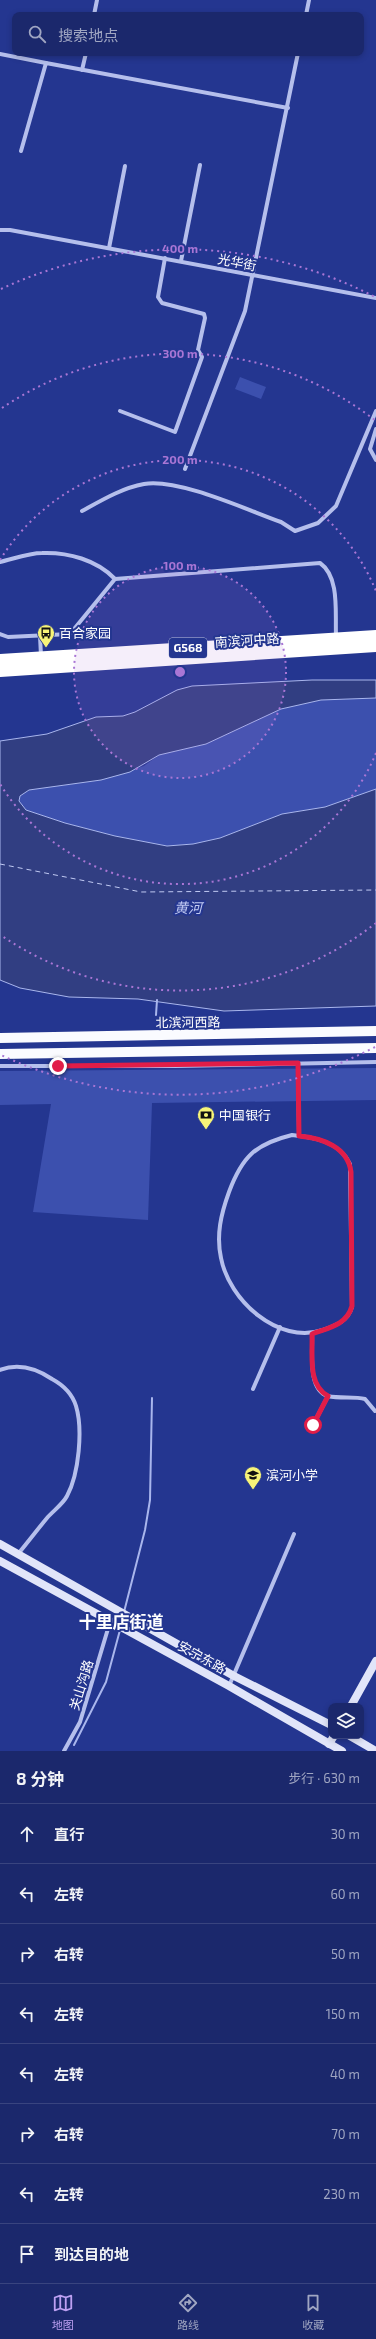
<!DOCTYPE html>
<html lang="zh">
<head>
<meta charset="utf-8">
<style>
	:root { --surface:#1b286c; --page:#243072; --text:#f1f3f6; --muted:#a0a6c2; --line:#39447f; --accent:#bca0f2 }
	body { margin:0; font-family:"Exo 2","Noto Sans SC",sans-serif; background:var(--page); color:var(--text) }
	.controls { position:absolute; right:12px; bottom:12px; display:grid; overflow:hidden; border-radius:8px; box-shadow:0 2px 6px #0003 }
	.controls button { width:36px; height:36px; display:grid; place-items:center; padding:0; border:0; border-bottom:1px solid var(--line); background:var(--surface); color:var(--text); font:20px sans-serif }
	.stop { position:absolute; width:12px; height:12px; margin:-9px; border:3px solid #e11d48; border-radius:50%; background:#fff }
	.stop.end { background:#e11d48; border-color:#fff; box-shadow:0 1px 4px #0008 }
	.list { margin:0; padding:0; list-style:none }
	h2 { display:flex; justify-content:space-between; align-items:center; height:52px; margin:0; padding:0 16px; font-size:17px }
	h2 small { font-size:13px; font-weight:400; color:var(--muted) }
	.list li { display:grid; grid-template-columns:26px 1fr auto; gap:12px; align-items:center; box-sizing:border-box; height:60px; padding:0 16px; border-top:1px solid var(--line) }
	.list b { display:block; font-size:15px; white-space:nowrap }
	.list em { font-size:13px; font-style:normal; color:var(--muted) }
	.icon { flex:none; width:22px; height:22px; fill:none; stroke:currentColor; stroke-width:2; stroke-linecap:round; stroke-linejoin:round }
	.map { position:relative; flex:none; width:376px; height:1751px; overflow:hidden }
	.search { position:absolute; background:var(--surface); box-shadow:0 2px 6px #0003; left:12px; right:12px; top:12px; height:44px; display:flex; align-items:center; gap:10px; box-sizing:border-box; padding:0 14px; border-radius:8px; color:var(--muted); font-size:15px }
	.sheet { height:532px; background:var(--surface) }
	nav { display:flex; justify-content:space-around; align-items:center; box-sizing:border-box; height:56px; border-top:1px solid var(--line); background:var(--surface); font-size:11px; color:var(--muted) }
	nav a { display:grid; justify-items:center; gap:2px }
	nav .on { color:var(--accent) }
	.map>svg:first-child { display:block }
	.green { fill:#3c50ae }
	.water { fill:#313e82; stroke:#a9b6ed }
	.lines { fill:none; stroke-linecap:round; stroke-linejoin:round }
	.stream { stroke:#a9b6ed; stroke-width:2 }
	.ferry { stroke:#c1caf3; stroke-width:1; stroke-dasharray:5 4; stroke-linecap:butt }
	.street { stroke:#b5bfec; stroke-width:4 }
	.secondary { stroke:#e1e5f9; stroke-width:8 }
	.primary { stroke:#fafbff; stroke-width:10 }
	.highway { stroke:#fff; stroke-width:12 }
	.route { stroke:#e11d48; stroke-width:5 }
	.ring { fill:none; stroke:#a976d5; stroke-width:2; stroke-dasharray:2 4 }
	.labels { text-anchor:middle; stroke-width:4; stroke-linejoin:round; paint-order:stroke }
	.shield { fill:#243690; stroke:#bdc3de; stroke-width:1 }
	.shield-label { font-size:12px; font-weight:bold; fill:#fff }
	.street-label { font-size:13px; fill:#fff; stroke:#243690 }
	.poi-label { font-size:13px; fill:#fff; stroke:#243690; text-anchor:start }
	.water-label { font-size:14px; font-style:italic; fill:#c1caf3; stroke:#243690 }
	.district-label { font-size:17px; font-weight:bold; fill:#fff; stroke:#243690 }
	.centre { fill:#a976d5; stroke:#243690; stroke-width:2 }
	.ring-label { font-size:12px; text-anchor:middle; font-weight:bold; fill:#a976d5; stroke:#243690; stroke-width:4; stroke-linejoin:round; paint-order:stroke }
</style>
</head>
<body>
<div class="map">
<svg width="376" height="1751" viewBox="0 0 376 1751">
	<rect width="100%" height="100%" fill="#243690"/>
	<!-- green -->
	<g class="green">
		<path d="M 240,377 L 266,387 L 261,399 L 235,389 Z"/>
		<path d="M 376,698 L 376,789 L 325,807 L 282,814 L 220,838 L 193,844 L 167,846 L 115,836 L 65,823 L 25,810 L 19,801 L 20,796 L 29,790 L 101,780 L 144,766 L 159,755 L 206,744 L 281,709 L 321,700 Z"/>
		<path d="M 376,1068 L 376,1100 L 152,1103 L 148,1220 L 33,1212 L 51,1104 L 0,1105 L 0,1071 Z"/>
	</g>
	<!-- water -->
	<path class="water" d="M 312,680 L 376,680 L 376,698 L 321,700 L 281,709 L 206,744 L 159,755 L 130,772 L 101,780 L 29,790 L 20,796 L 19,801 L 26,810 L 65,823 L 115,836 L 167,846 L 193,844 L 220,838 L 282,814 L 325,807 L 376,789 L 376,1006 L 224,1011 L 138,999 L 69,997 L 20,988 L 0,980 L 0,741 L 47,734 L 96,717 L 123,716 L 135,712 L 177,690 L 192,686 Z"/>
	<g class="lines">
		<!-- stream -->
		<g class="stream">
			<path d="M 156,1015 L 157,1000"/>
			<path d="M 124,1612 L 145,1530 L 150,1500 L 152,1398"/>
			<path d="M 121,1625 L 123,1616"/>
			<path d="M 74,1745 L 106,1682 L 120,1630"/>
		</g>
		<!-- ferry -->
		<path class="ferry" d="M 0,864 L 141,892 L 376,890"/>
		<!-- street -->
		<g class="street">
			<path d="M 94,15 L 97,0"/>
			<path d="M 306,15 L 309,0"/>
			<path d="M 0,54 L 46,63"/>
			<path d="M 82,70 L 86,53"/>
			<path d="M 21,151 L 46,63 L 288,108"/>
			<path d="M 0,230 L 10,230 L 376,298"/>
			<path d="M 109,248 L 125,166"/>
			<path d="M 181,261 L 200,165"/>
			<path d="M 120,411 L 175,432 L 202,357 L 198,350 L 205,318 L 204,314 L 162,303 L 158,297 L 165,258"/>
			<path d="M 376,429 L 370,449 L 376,460"/>
			<path d="M 185,469 L 245,311 L 298,53"/>
			<path d="M 82,511 C 102,500 122,488 144,484 C 178,478 247,510 281,522 L 295,531 L 318,523 L 336,506 L 376,411"/>
			<path d="M 0,562 C 13,559 29,553 42,553 C 68,552 97,560 115,579 L 320,563 C 340,577 335,613 336,636"/>
			<path d="M 0,634 L 8,637 L 70,634 L 115,579"/>
			<path d="M 40,636 L 41,656"/>
			<path d="M 298,1063 L 299,1136"/>
			<path d="M 0,1066 L 175,1066 L 376,1062"/>
			<path d="M 292,1135 C 314,1137 340,1142 350,1164 L 352,1307 C 348,1321 337,1325 323,1330 C 278,1345 229,1300 221,1258 C 216,1235 221,1214 229,1192 C 242,1157 255,1144 292,1135 Z"/>
			<path d="M 312,1334 C 313,1351 307,1390 328,1396 C 340,1399 354,1396 365,1399 L 375,1411"/>
			<path d="M 0,1370 C 18,1363 37,1369 52,1379 C 63,1385 72,1393 76,1406 C 83,1429 79,1474 67,1496 C 63,1504 53,1511 47,1518 C 37,1530 28,1542 18,1554"/>
			<path d="M 253,1389 L 280,1327"/>
			<path d="M 313,1425 L 328,1396"/>
			<path d="M 229,1686 L 294,1534"/>
			<path d="M 64,1751 L 80,1722 L 110,1622"/>
		</g>
		<!-- secondary -->
		<g class="secondary">
			<path d="M 0,1544 L 234,1676 L 331,1725"/>
			<path d="M 0,1561 L 229,1686 L 342,1751"/>
			<path d="M 351,1706 L 376,1661"/>
			<path d="M 350,1736 L 376,1751"/>
			<path d="M 329,1744 L 334,1736"/>
		</g>
		<!-- primary -->
		<g class="primary">
			<path d="M 0,1038 L 376,1031"/>
			<path d="M 0,1054 L 376,1048"/>
		</g>
		<!-- highway -->
		<g class="highway">
			<path d="M 0,660 L 376,636"/>
			<path d="M 0,671 L 376,646"/>
		</g>
	</g>
	<g class="lines">
		<!-- route -->
		<path class="route" d="M 58,1066 L 298,1063 L 299,1136 C 322,1138 348,1147 351,1172 L 352,1306 C 347,1325 328,1328 312,1334 C 313,1354 307,1385 328,1396 L 313,1425"/>
	</g>
	<!-- distance rings -->
	<circle cx="180" cy="672" r="106" fill="#a976d5" fill-opacity=".12"/>
	<g class="ring">
		<circle cx="180" cy="672" r="106"/>
		<path d="M376 753A212 212 0 0 1 0 784M0 560A212 212 0 0 1 376 591"/>
		<path d="M376 923A318 318 0 0 1 2 936M2 408A318 318 0 0 1 376 421"/>
		<path d="M375 1047A423 423 0 0 1 1 1055M1 289A423 423 0 0 1 375 297"/>
	</g>
	<!-- icons -->
	<defs>
		<g id="bus-pin" transform="scale(0.9)"><path d="M0 17L-7.5 6A9.5 9.5 0 1 1 7.5 6Z" fill="#f7f478" stroke="#243690"/><path d="M-5-6H5V4H4V6H2V4H-2V6H-4V4H-5ZM-3.5-4V0h7V-4ZM-3.5 1.2v1.5H-2V1.2ZM2 1.2v1.5H3.5V1.2Z" fill="#111"/></g>
		<g id="bank-pin" transform="scale(0.9)"><path d="M0 17L-7.5 6A9.5 9.5 0 1 1 7.5 6Z" fill="#f7f478" stroke="#243690"/><path d="M-6-4H6V4H-6ZM0-2.3a2.3 2.3 0 1 0 0 4.6a2.3 2.3 0 1 0 0-4.6Z" fill="#111"/></g>
		<g id="school-pin" transform="scale(0.9)"><path d="M0 17L-7.5 6A9.5 9.5 0 1 1 7.5 6Z" fill="#f7f478" stroke="#243690"/><path d="M0-5L7-2L0 1L-7-2ZM-4 1L0 2.5L4 1V4Q0 6-4 4Z" fill="#111"/></g>
	</defs>
	<g fill-rule="evenodd">
		<use href="#bus-pin" x="46" y="633"/>
		<use href="#bank-pin" x="206" y="1115"/>
		<use href="#school-pin" x="253" y="1475"/>
	</g>
	<g class="labels">
		<!-- shield labels -->
		<rect class="shield" x="169" y="638" width="38" height="20" rx="3"/>
		<g class="shield-label">
			<text x="188" y="652">G568</text>
		</g>
		<!-- street labels -->
		<g class="street-label">
			<text transform="translate(237 262) rotate(11)" y="5">光华街</text>
			<text transform="translate(247 640) rotate(-4)" y="5">南滨河中路</text>
			<text transform="translate(188 1022) rotate(-1)" y="5">北滨河西路</text>
			<text transform="translate(202 1657) rotate(29)" y="5">安宁东路</text>
			<text transform="translate(81 1685) rotate(-73)" y="5">关山沟路</text>
		</g>
		<!-- poi labels -->
		<g class="poi-label">
			<text x="59" y="638">百合家园</text>
			<text x="219" y="1120">中国银行</text>
			<text x="266" y="1480">滨河小学</text>
		</g>
		<!-- water labels -->
		<g class="water-label">
			<text x="188" y="913">黄河</text>
		</g>
		<!-- district labels -->
		<g class="district-label">
			<text x="121" y="1628">十里店街道</text>
		</g>
	</g>
	<circle cx="180" cy="672" r="6" class="centre"/>
	<g class="ring-label">
		<text x="180" y="253">400 m</text>
		<text x="180" y="358">300 m</text>
		<text x="180" y="464">200 m</text>
		<text x="180" y="570">100 m</text>
	</g>
</svg>
<div class="controls">
<button><svg class="icon" aria-label="layers" viewBox="0 0 24 24"><path d="M12 4l9 5-9 5-9-5zM3 14l9 5 9-5"/></svg></button>
</div>
<div class="stop" style="left:313px;top:1425px"></div>
<div class="stop end" style="left:58px;top:1066px"></div>
<div class="search"><svg class="icon" aria-label="search" viewBox="0 0 24 24"><circle cx="10" cy="10" r="6"/><path d="M15 15l6 6"/></svg>搜索地点</div>
</div>
<section class="sheet">
<h2>8 分钟<small>步行 · 630 m</small></h2>
<ul class="list">
<li><svg class="icon" aria-label="ahead" viewBox="0 0 24 24"><path d="M12 20V5M6 11l6-6 6 6"/></svg><div><b>直行</b></div><em>30 m</em></li>
<li><svg class="icon" aria-label="left" viewBox="0 0 24 24"><path d="M17 20v-9H6M10 6l-5 5 5 5"/></svg><div><b>左转</b></div><em>60 m</em></li>
<li><svg class="icon" aria-label="right" viewBox="0 0 24 24"><path d="M7 20v-9h11M14 6l5 5-5 5"/></svg><div><b>右转</b></div><em>50 m</em></li>
<li><svg class="icon" aria-label="left" viewBox="0 0 24 24"><path d="M17 20v-9H6M10 6l-5 5 5 5"/></svg><div><b>左转</b></div><em>150 m</em></li>
<li><svg class="icon" aria-label="left" viewBox="0 0 24 24"><path d="M17 20v-9H6M10 6l-5 5 5 5"/></svg><div><b>左转</b></div><em>40 m</em></li>
<li><svg class="icon" aria-label="right" viewBox="0 0 24 24"><path d="M7 20v-9h11M14 6l5 5-5 5"/></svg><div><b>右转</b></div><em>70 m</em></li>
<li><svg class="icon" aria-label="left" viewBox="0 0 24 24"><path d="M17 20v-9H6M10 6l-5 5 5 5"/></svg><div><b>左转</b></div><em>230 m</em></li>
<li><svg class="icon" aria-label="arrive" viewBox="0 0 24 24"><path d="M6 21V4h12l-3 4 3 4H6"/></svg><div><b>到达目的地</b></div></li>
</ul>
</section>
<nav>
<a class="on"><svg class="icon" aria-label="map" viewBox="0 0 24 24"><path d="M3 6l6-2 6 2 6-2v14l-6 2-6-2-6 2zM9 4v14M15 6v14"/></svg>地图</a>
<a><svg class="icon" aria-label="directions" viewBox="0 0 24 24"><path d="M12 3l9 9-9 9-9-9zM9 14v-3h6M13 9l2 2-2 2"/></svg>路线</a>
<a><svg class="icon" aria-label="saved" viewBox="0 0 24 24"><path d="M7 4h10v16l-5-4-5 4z"/></svg>收藏</a>
</nav>
</body>
</html>
